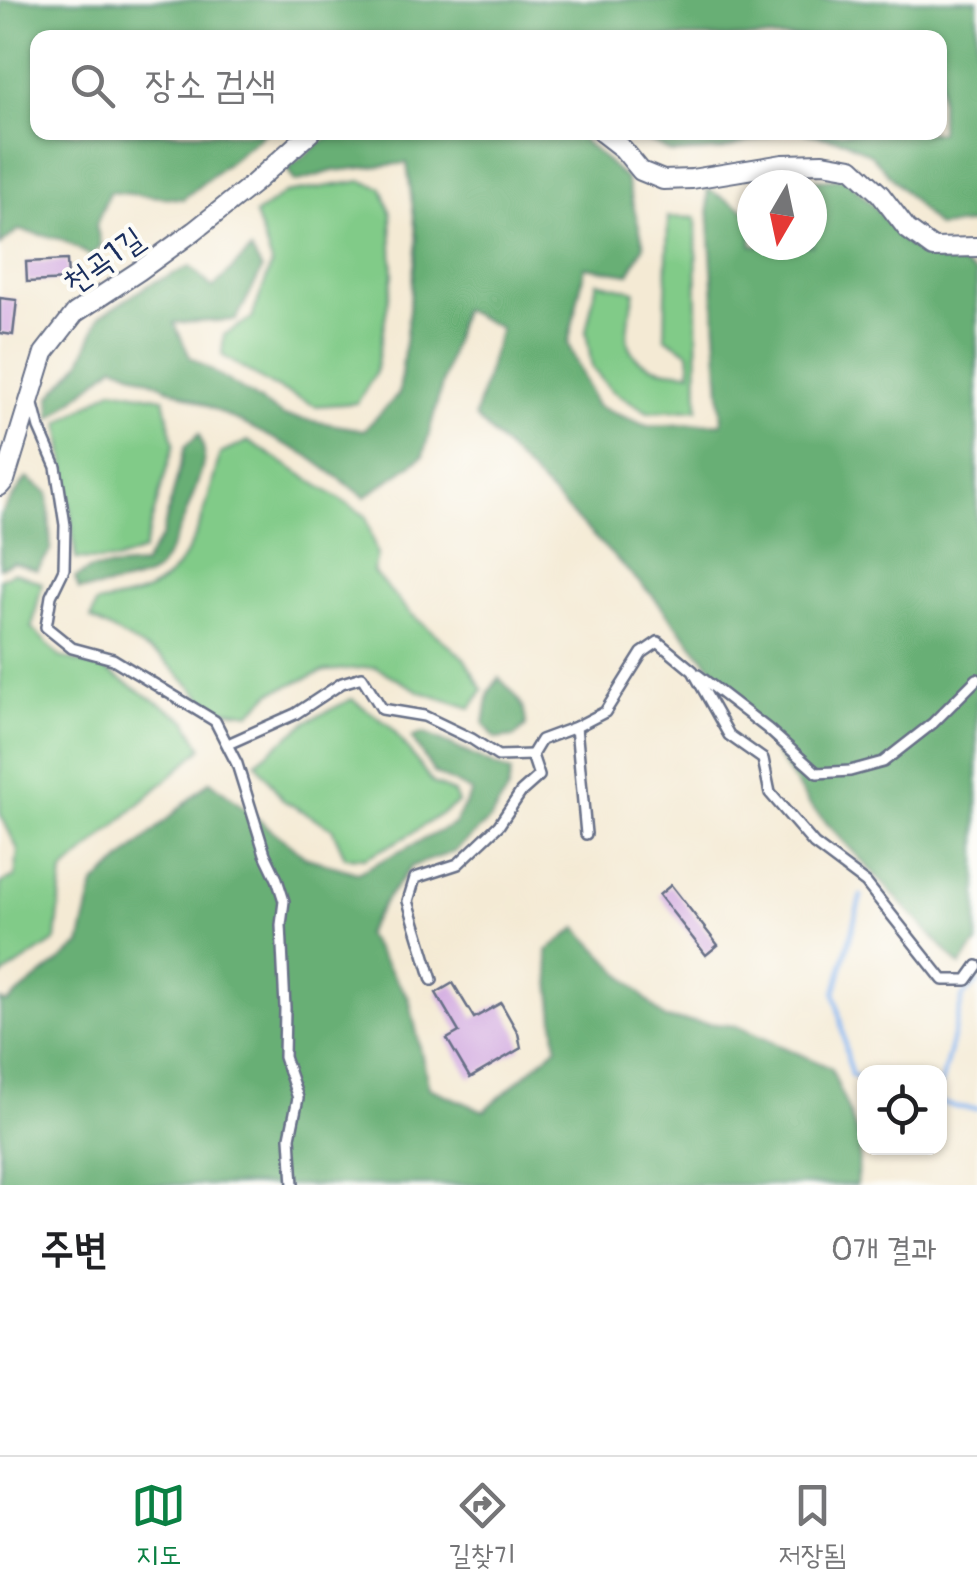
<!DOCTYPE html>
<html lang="ko">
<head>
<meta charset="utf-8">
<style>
	:root { --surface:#fff; --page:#f6f6f6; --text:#202124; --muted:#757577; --line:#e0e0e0; --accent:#0b8043 }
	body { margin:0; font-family:Pangolin,"Poor Story",sans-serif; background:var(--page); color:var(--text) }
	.controls { position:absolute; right:30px; bottom:30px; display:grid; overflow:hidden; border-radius:20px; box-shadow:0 2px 8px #0004 }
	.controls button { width:90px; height:90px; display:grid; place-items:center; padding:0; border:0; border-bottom:2px solid var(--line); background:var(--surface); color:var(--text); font:50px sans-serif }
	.compass { position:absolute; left:737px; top:170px; width:90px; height:90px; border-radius:50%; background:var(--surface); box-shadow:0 2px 8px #0004; rotate:189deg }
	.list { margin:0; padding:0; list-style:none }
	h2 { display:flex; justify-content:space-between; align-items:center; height:130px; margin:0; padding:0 40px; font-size:42px }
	h2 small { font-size:32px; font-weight:400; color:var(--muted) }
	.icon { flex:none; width:55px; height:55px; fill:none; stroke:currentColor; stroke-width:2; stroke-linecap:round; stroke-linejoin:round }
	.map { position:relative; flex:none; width:977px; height:1185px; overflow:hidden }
	.search { position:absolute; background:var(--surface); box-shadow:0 2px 8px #0004; left:30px; right:30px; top:30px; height:110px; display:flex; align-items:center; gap:25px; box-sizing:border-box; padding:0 35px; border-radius:20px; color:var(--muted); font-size:38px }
	.sheet { height:270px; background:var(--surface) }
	nav { display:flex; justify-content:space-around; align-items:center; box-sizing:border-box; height:140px; border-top:2px solid var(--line); background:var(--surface); font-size:28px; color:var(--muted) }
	nav a { display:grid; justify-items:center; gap:5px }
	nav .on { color:var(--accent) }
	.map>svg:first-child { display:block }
	.green { fill:#81cb88; stroke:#4e7d73; stroke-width:2.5 }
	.forest { fill:#68af74; stroke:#426f69; stroke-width:2.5 }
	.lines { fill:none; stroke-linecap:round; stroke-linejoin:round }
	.stream { stroke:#83b2ed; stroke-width:5 }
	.building { fill:#d3ace1 }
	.service-casing { stroke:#677087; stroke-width:14 }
	.minor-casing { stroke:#677087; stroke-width:22 }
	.service { stroke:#fff; stroke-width:9 }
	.minor { stroke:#fff; stroke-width:18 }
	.labels { text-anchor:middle; stroke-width:8; stroke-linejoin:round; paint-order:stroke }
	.street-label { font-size:32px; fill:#1b2f5e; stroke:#fdfcf7 }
</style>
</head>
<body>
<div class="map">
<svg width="977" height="1185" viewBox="0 0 977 1185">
	<rect width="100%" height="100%" fill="#fdfcf7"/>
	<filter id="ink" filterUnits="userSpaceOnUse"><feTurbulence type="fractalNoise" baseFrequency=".01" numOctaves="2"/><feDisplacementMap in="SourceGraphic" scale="20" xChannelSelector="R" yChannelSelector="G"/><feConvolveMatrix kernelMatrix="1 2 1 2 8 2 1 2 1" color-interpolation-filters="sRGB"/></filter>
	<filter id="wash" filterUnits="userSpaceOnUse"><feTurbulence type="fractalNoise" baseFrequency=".0048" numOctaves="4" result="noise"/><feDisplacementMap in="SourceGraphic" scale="40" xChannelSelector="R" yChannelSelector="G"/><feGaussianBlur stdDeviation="2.25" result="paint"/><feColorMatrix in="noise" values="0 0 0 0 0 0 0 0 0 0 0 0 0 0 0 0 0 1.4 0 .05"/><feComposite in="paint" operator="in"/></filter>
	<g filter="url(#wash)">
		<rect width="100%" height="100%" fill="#f4ead4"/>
		<!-- green -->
		<g class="green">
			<path d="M 362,181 L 382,188 L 391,214 L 393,275 L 375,374 L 357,403 L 316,406 L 272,386 L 222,355 L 224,335 L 252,318 L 272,263 L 255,215 L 285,193 Z"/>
			<path d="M 668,217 L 696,218 L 698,409 L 648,412 L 611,390 L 592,368 L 586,331 L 597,282 L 635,291 C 633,304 626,326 627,338 C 631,369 668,371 691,372 L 689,352 L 665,337 Z"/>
			<path d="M 113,389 L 164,398 L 174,444 L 143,551 L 116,561 L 76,559 L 60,423 Z"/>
			<path d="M 249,441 L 366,516 L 377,555 L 373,572 L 410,613 L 464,658 L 483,690 L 471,708 L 421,692 L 375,667 L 325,671 L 272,692 L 250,713 L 213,708 L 162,658 L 91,619 L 96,604 C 111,601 128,599 142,593 C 194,575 207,502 220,454 Z"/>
			<path d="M 14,572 L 42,583 L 32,628 L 60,657 L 104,669 L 186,720 L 202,748 L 63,872 L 56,940 L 1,977 L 0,884 L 15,877 L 18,850 L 0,813 L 0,579 Z"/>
			<path d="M 352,699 L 390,726 L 433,783 L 454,793 L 458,803 L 406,837 L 365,858 L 345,857 L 332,828 L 283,800 L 256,762 L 308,721 Z"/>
		</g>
		<!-- forest -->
		<g class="forest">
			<path d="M 0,0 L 977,0 L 977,223 L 937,227 L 871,155 L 845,141 L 805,133 L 940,132 L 940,38 L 38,38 L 38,132 L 265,133 L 183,199 L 109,192 L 96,225 L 101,246 L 91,256 L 60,239 L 18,230 L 0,245 Z"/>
			<path d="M 574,132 L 626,179 L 644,245 L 629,274 L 585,267 L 568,344 L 596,406 L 647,426 L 722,423 L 707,189 L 752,214 L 752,245 L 812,245 L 812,185 L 780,185 L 782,182 L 846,178 L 874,206 L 901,240 L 931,259 L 962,264 L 977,274 L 977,943 L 960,966 L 809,804 L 748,712 L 652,595 L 475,417 L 500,328 L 462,309 L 423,456 L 365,497 L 307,455 L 185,395 L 115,365 L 51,419 L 50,397 L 81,362 L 100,316 L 152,283 L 190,267 L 213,288 L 251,250 L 262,270 L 236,320 L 174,323 L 190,357 L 284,416 L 364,430 L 399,394 L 417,241 L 407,163 L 333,171 L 295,182 L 287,169 L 333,133 Z"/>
			<path d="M 633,133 L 777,133 L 721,150 L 672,153 Z"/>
			<path d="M 199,434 C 201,440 205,450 204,456 C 202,477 170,560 155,572 C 142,582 96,589 79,590 L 75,578 L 91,569 L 143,565 L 162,536 L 185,447 Z"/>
			<path d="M 27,478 L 48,493 L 51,550 L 37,570 L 13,562 L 0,568 L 0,515 Z"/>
			<path d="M 499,678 C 514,693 526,704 526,726 L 514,737 L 496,739 L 484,724 L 489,692 Z"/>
			<path d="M 422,733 C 453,744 480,761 511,772 L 508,790 L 490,820 L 454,852 L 412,866 L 384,902 L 365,934 L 409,998 L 429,1088 L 484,1111 L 557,1047 L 547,951 L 577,928 L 665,1019 L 736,1026 L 831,1068 L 861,1143 L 856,1185 L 0,1185 L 0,1000 L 7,1003 L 80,945 L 94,885 L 210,781 L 307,858 L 357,873 L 454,824 L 472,792 L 434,773 L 412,738 Z"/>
		</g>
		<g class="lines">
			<!-- stream -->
			<g class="stream">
				<path d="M 861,896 L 835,993 L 851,1075 L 864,1079"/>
				<path d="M 940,1089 L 963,996 L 977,983"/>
				<path d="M 940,1102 L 955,1107 L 977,1109"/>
			</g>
		</g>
		<g id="blocks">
			<!-- building -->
			<g class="building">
				<path d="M 67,260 L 68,280 L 27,282 L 26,262 Z"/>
				<path d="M 0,298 L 17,300 L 13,335 L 0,333 Z"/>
				<path d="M 671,885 L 718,945 L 706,955 L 659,895 Z"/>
				<path d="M 453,983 L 474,1018 L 501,1003 L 518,1033 L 521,1048 L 470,1078 L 447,1039 L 459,1032 L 436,993 Z"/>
			</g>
		</g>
	</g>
	<g filter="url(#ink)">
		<use href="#blocks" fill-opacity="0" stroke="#677087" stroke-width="2.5"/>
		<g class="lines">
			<!-- service casing -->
			<g class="service-casing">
				<g id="service">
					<path d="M 32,401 L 39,428 L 56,467 L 65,525 L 64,569 L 51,596 L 46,627 L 72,648 L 113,659 L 215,721 L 237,764 L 265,854 L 277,879 L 284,901 L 281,925 L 285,1008 L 284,1057 L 298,1098 L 290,1137 L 293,1185"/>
					<path d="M 698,675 L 768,729 L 817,773 L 850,771 L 883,762 L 933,723 L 977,679"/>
					<path d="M 576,727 L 586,834"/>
					<path d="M 228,744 L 295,714 L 342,683 L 362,677 L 382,709 L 424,716 L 472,739 L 498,756 L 532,755"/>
					<path d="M 432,980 L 408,901 L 415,878 L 458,864 L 499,825 L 521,792 L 539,776 L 532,755 L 541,740 L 576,727 L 605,712 L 642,653 L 658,642 L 693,671 L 729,735 L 763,759 L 770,793 L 814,844 L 866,883 L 943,980 L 967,980 L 977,966"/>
				</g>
			</g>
			<!-- minor casing -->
			<g class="minor-casing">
				<g id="minor">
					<path d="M 601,132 L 623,149 L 641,171 L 663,180 L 692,179 L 783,164 L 823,163 L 852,168 L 880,194 L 907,229 L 933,248 L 977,247"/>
					<path d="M 0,486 L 5,480 L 44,353 L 75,313 L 139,271 L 194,231 L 253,184 L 311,132"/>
				</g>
			</g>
			<!-- service -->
			<use href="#service" class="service"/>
			<!-- minor -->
			<use href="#minor" class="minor"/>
		</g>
	</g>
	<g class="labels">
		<!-- street labels -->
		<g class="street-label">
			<text transform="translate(103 260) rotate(-35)" y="11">천곡1길</text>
		</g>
	</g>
</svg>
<div class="controls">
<button><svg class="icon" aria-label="locate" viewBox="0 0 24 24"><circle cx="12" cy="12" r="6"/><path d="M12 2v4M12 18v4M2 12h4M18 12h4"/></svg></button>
</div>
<svg class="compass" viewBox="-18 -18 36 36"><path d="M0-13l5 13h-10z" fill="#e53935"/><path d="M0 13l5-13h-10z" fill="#757577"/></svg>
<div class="search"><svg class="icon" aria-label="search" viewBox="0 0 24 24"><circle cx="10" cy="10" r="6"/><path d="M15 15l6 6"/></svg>장소 검색</div>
</div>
<section class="sheet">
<h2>주변<small>0개 결과</small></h2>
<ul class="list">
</ul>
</section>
<nav>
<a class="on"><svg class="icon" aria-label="map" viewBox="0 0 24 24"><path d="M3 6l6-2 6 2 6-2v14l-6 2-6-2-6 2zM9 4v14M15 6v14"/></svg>지도</a>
<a><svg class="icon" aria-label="directions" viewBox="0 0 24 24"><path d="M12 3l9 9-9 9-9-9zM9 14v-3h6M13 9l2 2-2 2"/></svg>길찾기</a>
<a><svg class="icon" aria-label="saved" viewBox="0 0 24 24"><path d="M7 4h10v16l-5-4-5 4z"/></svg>저장됨</a>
</nav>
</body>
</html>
